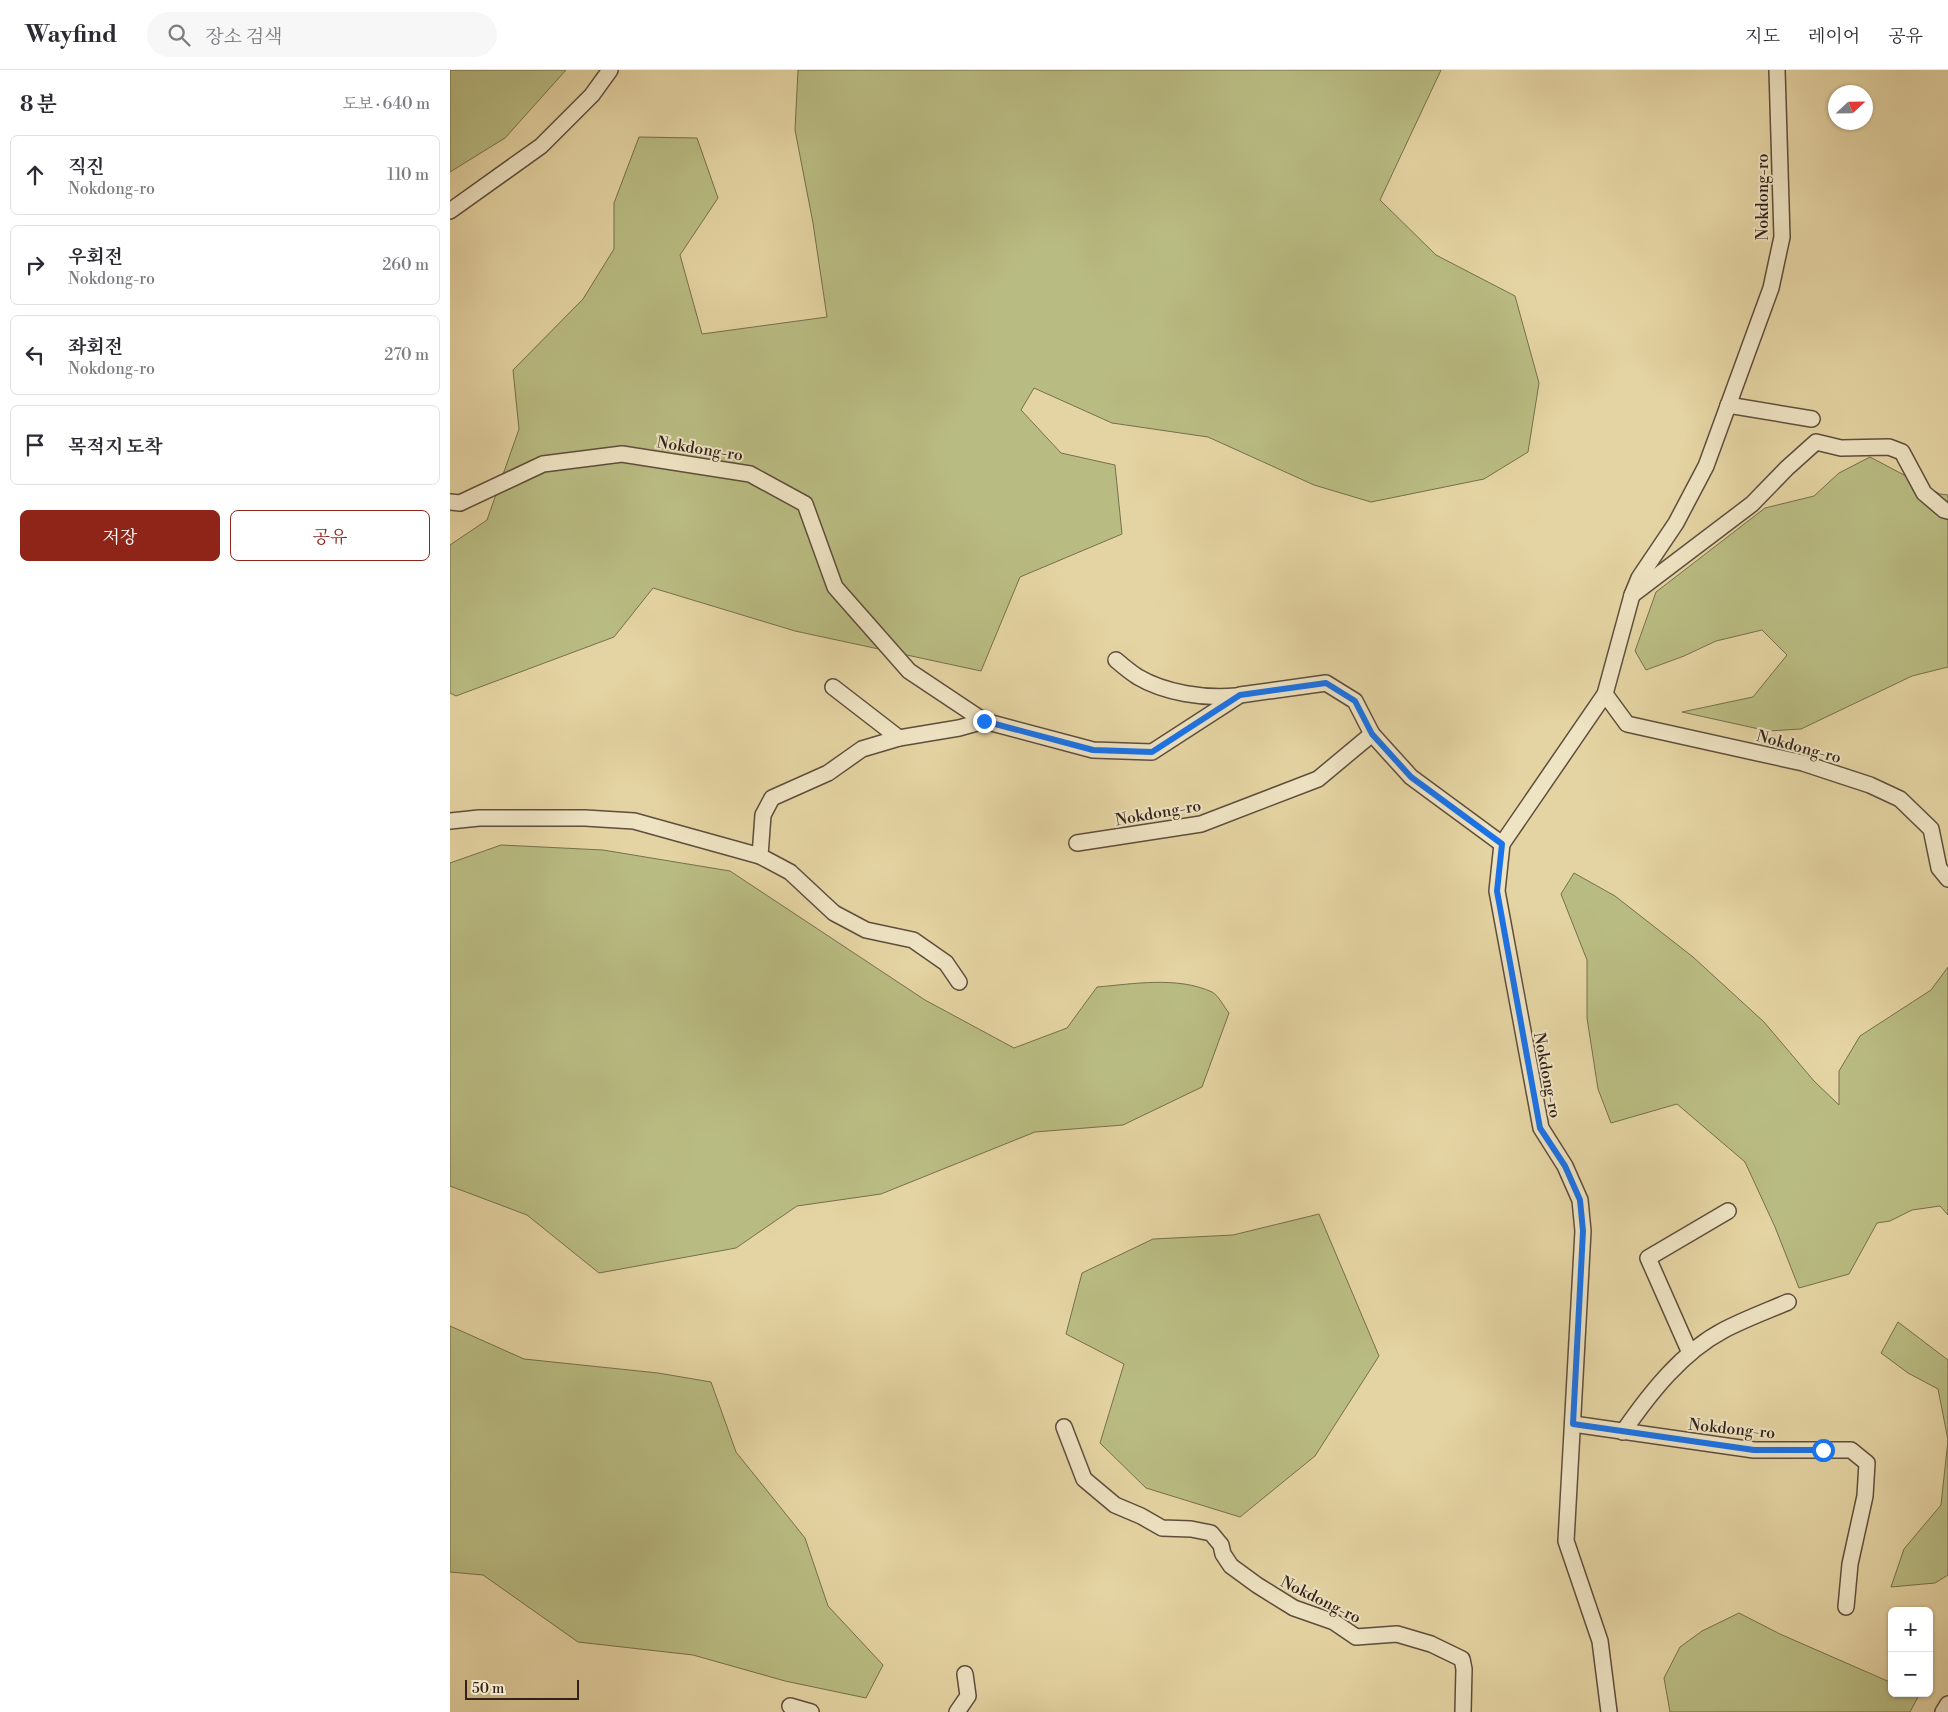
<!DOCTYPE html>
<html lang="ko">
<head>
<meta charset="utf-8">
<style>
	:root { --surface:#fff; --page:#f7f7f7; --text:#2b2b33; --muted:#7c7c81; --line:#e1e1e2; --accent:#8f2418 }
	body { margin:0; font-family:"Libre Bodoni","Noto Serif KR",serif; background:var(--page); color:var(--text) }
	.controls { position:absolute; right:15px; bottom:15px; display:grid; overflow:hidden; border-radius:8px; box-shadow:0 1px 4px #0004 }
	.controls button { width:45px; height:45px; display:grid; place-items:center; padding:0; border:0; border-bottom:1px solid var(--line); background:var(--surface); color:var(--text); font:25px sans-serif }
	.compass { position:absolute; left:1378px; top:15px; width:45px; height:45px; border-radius:50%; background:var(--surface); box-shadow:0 1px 4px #0004; rotate:68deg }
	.scale { position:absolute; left:15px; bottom:12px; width:114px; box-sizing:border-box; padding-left:5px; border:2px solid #32221a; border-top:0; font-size:14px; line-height:18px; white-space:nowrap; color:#32221a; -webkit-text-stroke:4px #eee3c3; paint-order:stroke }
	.stop { position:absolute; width:15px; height:15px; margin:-11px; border:4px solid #1a73e8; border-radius:50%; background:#fff }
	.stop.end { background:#1a73e8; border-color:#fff; box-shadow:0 1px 5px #0008 }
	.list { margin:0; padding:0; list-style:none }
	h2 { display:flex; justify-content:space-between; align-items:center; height:65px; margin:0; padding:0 20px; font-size:21px }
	h2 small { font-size:16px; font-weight:400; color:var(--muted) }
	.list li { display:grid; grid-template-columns:32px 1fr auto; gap:15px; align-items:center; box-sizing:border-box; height:80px; margin:0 10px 10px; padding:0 10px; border:1px solid var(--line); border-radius:8px }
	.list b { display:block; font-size:19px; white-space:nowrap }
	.list p { margin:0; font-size:16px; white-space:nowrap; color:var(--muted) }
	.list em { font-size:16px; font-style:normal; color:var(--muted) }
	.actions { display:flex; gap:10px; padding:15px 20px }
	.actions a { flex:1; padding:11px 0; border:1px solid var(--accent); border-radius:8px; text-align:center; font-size:18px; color:var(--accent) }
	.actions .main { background:var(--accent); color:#fff }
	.icon { flex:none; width:28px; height:28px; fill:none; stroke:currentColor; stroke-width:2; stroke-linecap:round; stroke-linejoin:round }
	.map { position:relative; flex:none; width:1498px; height:1642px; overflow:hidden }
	header { display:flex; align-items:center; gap:30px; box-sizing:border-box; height:70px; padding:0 25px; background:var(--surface); border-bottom:1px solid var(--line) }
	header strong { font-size:24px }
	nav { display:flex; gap:28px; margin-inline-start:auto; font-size:18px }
	.search { width:350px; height:45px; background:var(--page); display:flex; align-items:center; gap:12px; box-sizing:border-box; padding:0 18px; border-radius:28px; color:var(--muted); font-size:19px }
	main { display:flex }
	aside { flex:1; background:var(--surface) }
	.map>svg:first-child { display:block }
	.green { fill:#b9bc82; stroke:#766f4e }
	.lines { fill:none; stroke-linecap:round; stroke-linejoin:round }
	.minor-casing { stroke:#5f4e3c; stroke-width:18 }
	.minor { stroke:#eee3c3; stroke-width:15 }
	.route { stroke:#1a73e8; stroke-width:6 }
	.labels { text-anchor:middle; stroke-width:4; stroke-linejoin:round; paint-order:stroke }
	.street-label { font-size:16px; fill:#32221a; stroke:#eee3c3 }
</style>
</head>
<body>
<header>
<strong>Wayfind</strong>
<div class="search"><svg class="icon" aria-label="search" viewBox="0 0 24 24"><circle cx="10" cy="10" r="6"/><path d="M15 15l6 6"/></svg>장소 검색</div>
<nav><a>지도</a><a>레이어</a><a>공유</a></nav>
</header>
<main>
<aside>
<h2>8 분<small>도보 · 640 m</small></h2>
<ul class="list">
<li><svg class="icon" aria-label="ahead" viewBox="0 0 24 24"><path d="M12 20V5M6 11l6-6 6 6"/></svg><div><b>직진</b><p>Nokdong-ro</p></div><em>110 m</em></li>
<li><svg class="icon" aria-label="right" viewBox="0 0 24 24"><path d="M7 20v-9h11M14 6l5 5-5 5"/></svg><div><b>우회전</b><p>Nokdong-ro</p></div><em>260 m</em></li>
<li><svg class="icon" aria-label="left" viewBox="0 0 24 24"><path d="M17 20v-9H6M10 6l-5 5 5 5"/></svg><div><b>좌회전</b><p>Nokdong-ro</p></div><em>270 m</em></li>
<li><svg class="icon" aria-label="arrive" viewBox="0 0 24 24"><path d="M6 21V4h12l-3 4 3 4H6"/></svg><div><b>목적지 도착</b></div></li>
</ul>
<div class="actions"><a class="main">저장</a><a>공유</a></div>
</aside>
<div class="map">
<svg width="1498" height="1642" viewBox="0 0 1498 1642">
	<rect width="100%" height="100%" fill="#e5d4a3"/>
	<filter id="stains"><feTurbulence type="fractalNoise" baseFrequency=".004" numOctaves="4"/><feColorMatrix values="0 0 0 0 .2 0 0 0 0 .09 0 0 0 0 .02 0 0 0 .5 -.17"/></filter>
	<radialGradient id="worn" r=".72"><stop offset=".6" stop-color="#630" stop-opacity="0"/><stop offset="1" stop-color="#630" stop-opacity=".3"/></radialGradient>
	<!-- green -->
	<g class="green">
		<path d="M 0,0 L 116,0 L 55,68 L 0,102 Z"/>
		<path d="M 348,0 L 991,0 L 930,130 L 986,185 L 1065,226 L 1089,313 L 1078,382 L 1034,409 L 921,432 L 864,415 L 758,367 L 662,353 L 584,318 L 571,340 L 611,383 L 665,395 L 672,464 L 570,507 L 531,601 L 345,561 L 203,518 L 164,567 L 6,626 L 0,623 L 0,475 L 37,450 L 69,359 L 63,300 L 133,229 L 164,179 L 164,133 L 189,67 L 247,68 L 268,128 L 230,185 L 252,264 L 377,247 L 363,153 L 345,60 Z"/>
		<path d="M 1420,387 L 1490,424 L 1498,425 L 1498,597 L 1462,606 L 1351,659 L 1318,661 L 1232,642 L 1303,627 L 1337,585 L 1312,560 L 1266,571 L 1234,586 L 1196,600 L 1185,581 L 1206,522 L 1315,438 L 1364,426 L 1389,403 Z"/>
		<path d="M 51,775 L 153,780 L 280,801 L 475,930 L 564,978 L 617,958 L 647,917 C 683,914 727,906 762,922 C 769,926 774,937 779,943 L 752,1017 L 673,1055 L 585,1062 L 431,1124 L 347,1136 L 286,1178 L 149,1203 L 77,1145 L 0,1116 L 0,793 Z"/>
		<path d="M 1124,803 L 1165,826 L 1243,887 L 1314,952 L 1364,1011 L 1389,1035 L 1389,1001 L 1410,966 L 1481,920 L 1498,897 L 1498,1145 L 1490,1136 L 1462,1140 L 1440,1151 L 1427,1153 L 1399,1204 L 1349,1218 L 1325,1157 L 1295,1092 L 1227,1034 L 1161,1053 L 1148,1019 L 1137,948 L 1137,890 L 1111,824 Z"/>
		<path d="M 869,1144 L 929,1286 L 865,1386 L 790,1447 L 696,1418 L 650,1373 L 674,1294 L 616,1264 L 632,1203 L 703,1169 L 783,1165 Z"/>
		<path d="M 1448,1252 L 1498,1290 L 1498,1505 L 1485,1513 L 1441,1517 L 1454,1479 L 1491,1435 L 1498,1370 L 1488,1319 L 1458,1303 L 1431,1283 Z"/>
		<path d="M 0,1256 L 74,1289 L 208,1303 L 261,1312 L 286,1382 L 355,1468 L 378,1536 L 433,1595 L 416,1628 L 335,1611 L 243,1585 L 128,1572 L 33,1505 L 0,1502 Z"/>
		<path d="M 1289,1543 L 1330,1564 L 1442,1613 L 1442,1623 L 1465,1623 L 1469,1625 L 1460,1642 L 1220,1642 L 1214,1608 L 1230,1577 L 1252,1561 Z"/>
	</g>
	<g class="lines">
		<!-- minor casing -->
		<g class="minor-casing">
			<g id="minor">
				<path d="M 0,141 L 91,76 L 142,25 L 160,0"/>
				<path d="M 1278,335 L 1362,349"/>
				<path d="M 0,432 L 10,433 L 93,394 L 172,384 L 300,404 L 355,434 L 385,517 L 459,601 L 534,651 L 643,680 L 702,682 L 790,625 L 876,613 L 905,631 L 922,664 L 961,707 L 1052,774 L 1155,624 L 1182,525 L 1189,508 L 1226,453 L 1256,396 L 1321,218 L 1332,167 L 1327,0"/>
				<path d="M 1182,525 L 1302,434 L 1337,398 L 1366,372 L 1391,378 L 1439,377 L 1452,382 L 1474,423 L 1494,440 L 1498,441"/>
				<path d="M 666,590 C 673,596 680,602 688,607 C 715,623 755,629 786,626"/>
				<path d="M 383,617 L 449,668"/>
				<path d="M 1155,624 L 1177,654 L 1353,693 L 1420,715 L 1450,729 L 1481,759 L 1489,798 L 1498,809"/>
				<path d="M 0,751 L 29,748 L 135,748 L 184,751 L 310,786"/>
				<path d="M 627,773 L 751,754 L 868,709 L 922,664"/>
				<path d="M 1052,774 L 1047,821 L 1091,1058 L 1115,1096 L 1130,1130 L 1133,1161 L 1116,1471 L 1150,1571 L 1159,1642"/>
				<path d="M 509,912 L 496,893 L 463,870 L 416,860 L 384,843 L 340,802 L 310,786 L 313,745 L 322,728 L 378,703 L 412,679 L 449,668 L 509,658 L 534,651"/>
				<path d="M 1240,1283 L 1198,1188 L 1278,1141"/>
				<path d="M 1123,1354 L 1304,1380 L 1401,1380 L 1417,1393 L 1415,1426 L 1400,1494 L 1396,1537"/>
				<path d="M 614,1357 L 634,1409 L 665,1435 L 691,1446 L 712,1458 L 741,1459 L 761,1463 L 771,1475 L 773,1484 L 781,1496 L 807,1515 L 844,1538 L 884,1552 L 906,1567 L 947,1564 L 981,1574 L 1012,1589 L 1014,1599 L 1013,1642"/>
				<path d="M 1173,1362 C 1200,1323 1232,1282 1274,1260 C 1295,1249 1317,1241 1338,1232"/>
				<path d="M 340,1636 L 361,1642"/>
				<path d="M 507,1642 L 518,1626 L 515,1604"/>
				<path d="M 1493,1642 L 1498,1634"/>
			</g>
		</g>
		<!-- minor -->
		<use href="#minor" class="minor"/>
	</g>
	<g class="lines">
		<!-- route -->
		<path class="route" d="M 534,651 L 643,680 L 702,682 L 790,625 L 876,613 L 905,631 L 922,664 L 961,707 L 1052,774 L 1047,821 L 1090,1058 L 1115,1096 L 1130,1130 L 1133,1161 L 1123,1354 L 1304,1380 L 1373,1380"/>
	</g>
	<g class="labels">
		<!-- street labels -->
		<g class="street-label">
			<text transform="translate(1312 127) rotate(-90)" y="6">Nokdong-ro</text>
			<text transform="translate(250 378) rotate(9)" y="6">Nokdong-ro</text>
			<text transform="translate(1349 676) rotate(15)" y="6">Nokdong-ro</text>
			<text transform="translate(708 742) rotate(-10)" y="6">Nokdong-ro</text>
			<text transform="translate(1098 1005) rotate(79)" y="6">Nokdong-ro</text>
			<text transform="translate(1282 1358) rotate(6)" y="6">Nokdong-ro</text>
			<text transform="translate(871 1529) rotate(26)" y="6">Nokdong-ro</text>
		</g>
	</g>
	<rect width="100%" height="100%" filter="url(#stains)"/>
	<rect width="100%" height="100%" fill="url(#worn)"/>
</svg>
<div class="controls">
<button>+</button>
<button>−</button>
</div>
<svg class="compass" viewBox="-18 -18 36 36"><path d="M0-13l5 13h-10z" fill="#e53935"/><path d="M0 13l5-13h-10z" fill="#7c7c81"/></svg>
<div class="scale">50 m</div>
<div class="stop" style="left:1373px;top:1380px"></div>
<div class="stop end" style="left:534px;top:651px"></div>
</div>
</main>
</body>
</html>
